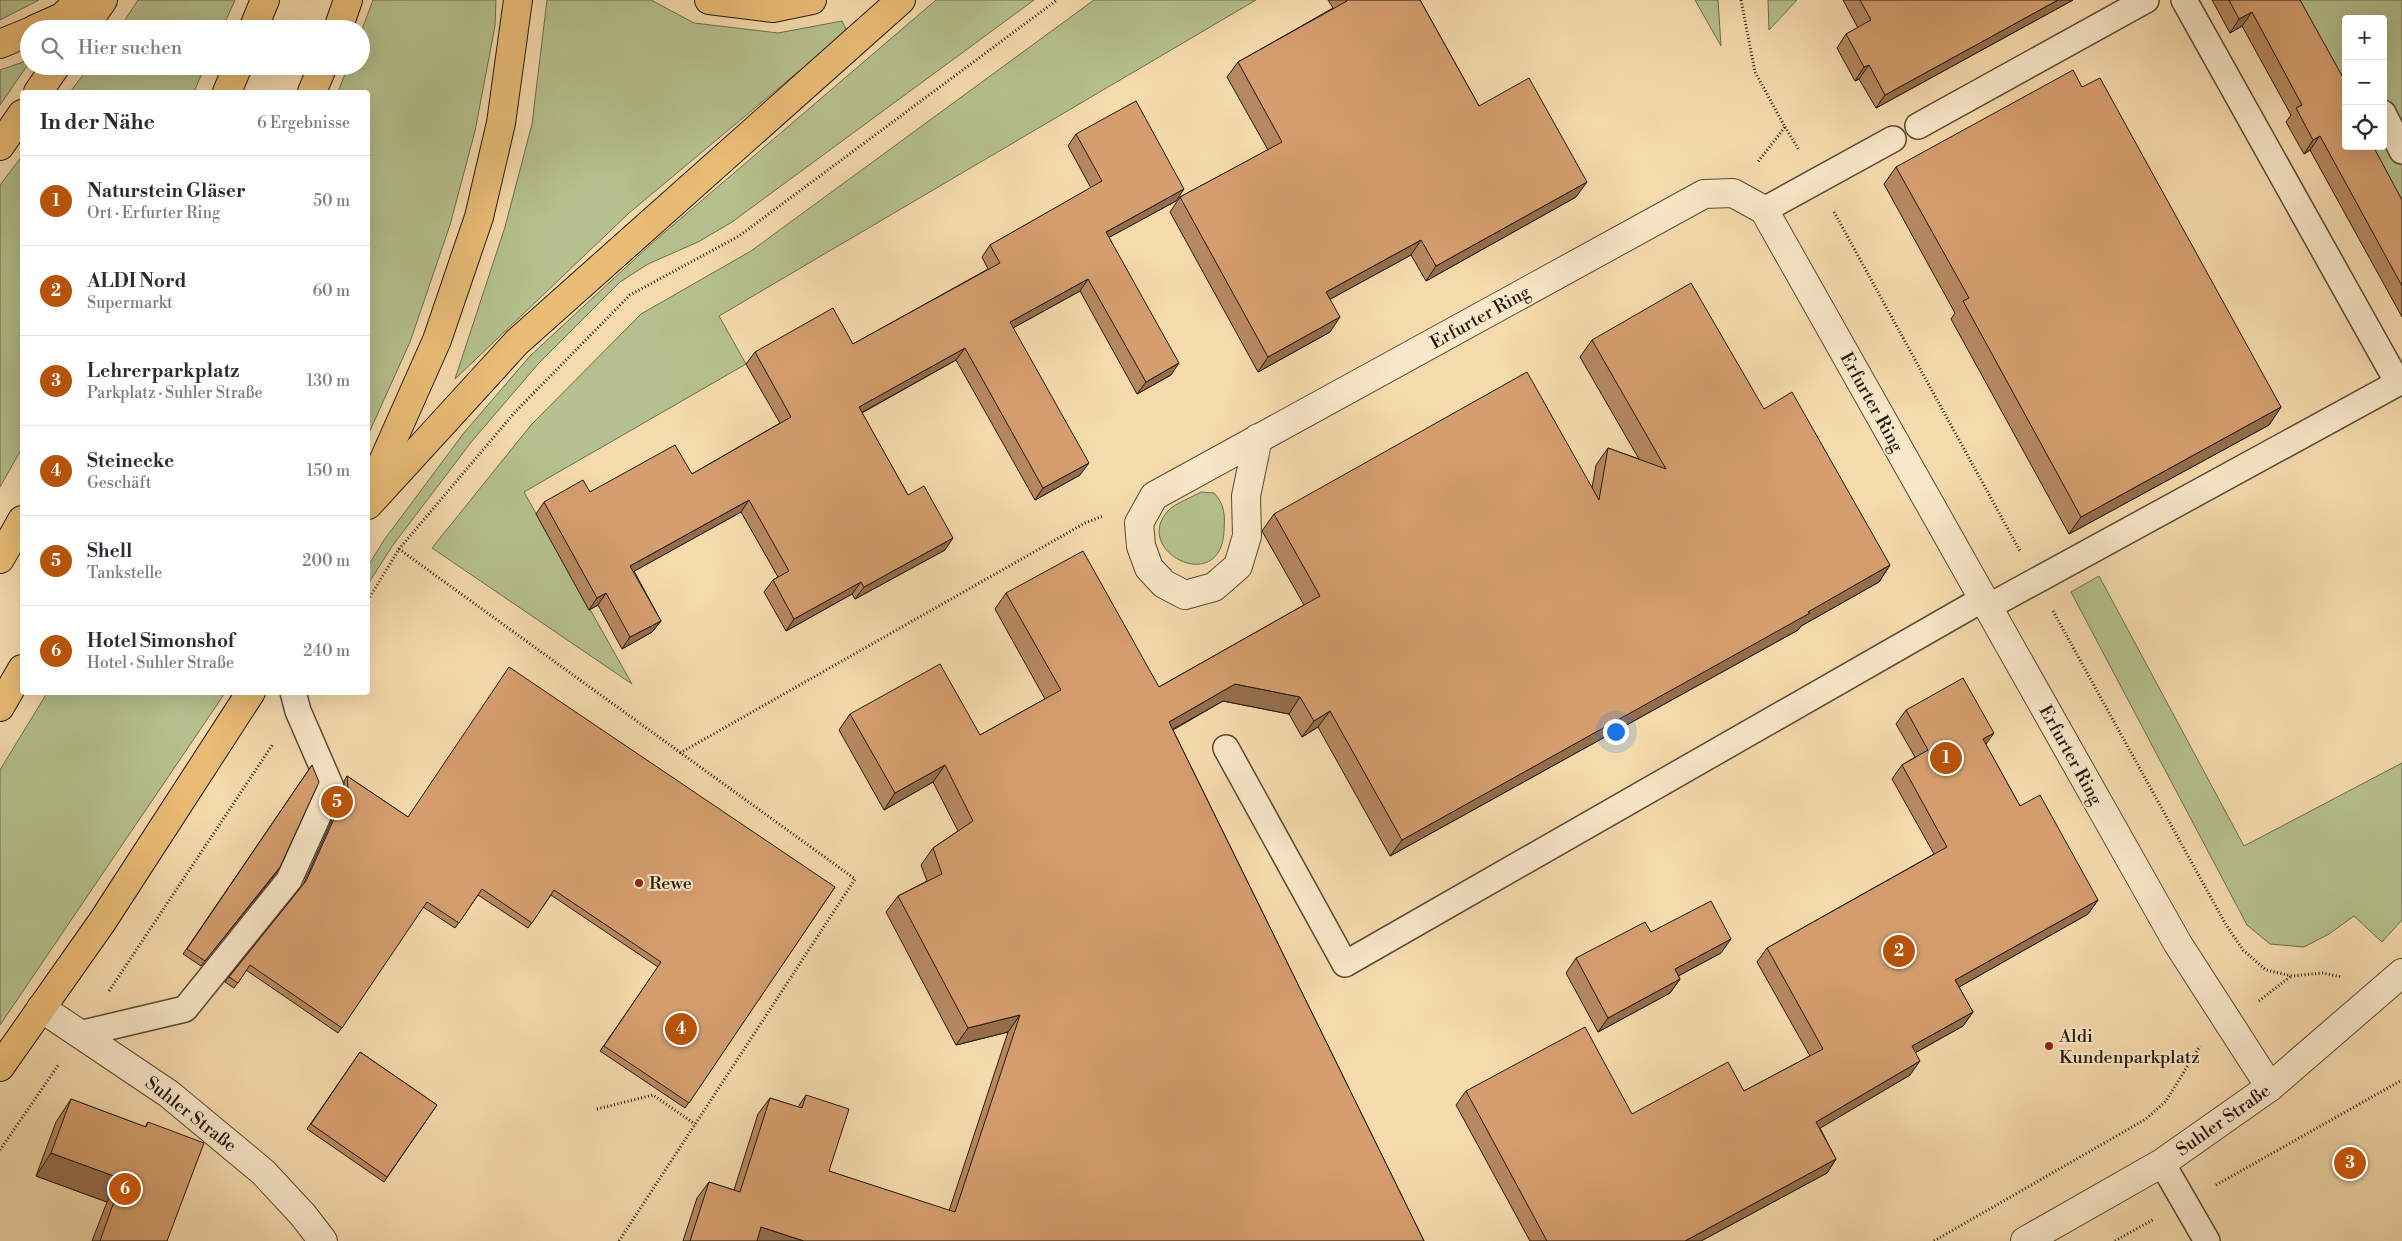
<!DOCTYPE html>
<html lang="de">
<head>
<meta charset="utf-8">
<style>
	:root { --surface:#fff; --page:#f2f2f3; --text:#2b2b33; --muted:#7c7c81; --line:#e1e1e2; --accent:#b45309 }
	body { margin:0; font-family:"Libre Bodoni",serif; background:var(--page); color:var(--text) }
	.controls { position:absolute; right:15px; top:15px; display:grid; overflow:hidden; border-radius:5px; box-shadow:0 5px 20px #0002 }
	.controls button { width:45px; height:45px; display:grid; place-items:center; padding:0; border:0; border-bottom:1px solid var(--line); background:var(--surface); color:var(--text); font:25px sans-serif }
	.you { position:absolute; left:1615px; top:731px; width:18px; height:18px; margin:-12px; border:4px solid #fff; border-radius:50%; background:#1a73e8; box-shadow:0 0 0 8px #1a73e833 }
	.badge { display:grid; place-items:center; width:32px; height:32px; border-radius:50%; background:var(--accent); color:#fff; font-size:16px; font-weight:700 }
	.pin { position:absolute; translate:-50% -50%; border:2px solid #fff; box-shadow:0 1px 5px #0006 }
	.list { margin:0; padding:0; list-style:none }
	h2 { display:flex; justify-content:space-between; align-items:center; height:65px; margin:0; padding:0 20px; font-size:21px }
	h2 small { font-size:16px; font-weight:400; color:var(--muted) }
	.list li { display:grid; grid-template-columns:32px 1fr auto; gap:15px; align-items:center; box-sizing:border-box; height:90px; padding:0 20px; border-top:1px solid var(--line) }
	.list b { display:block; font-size:19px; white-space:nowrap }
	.list p { margin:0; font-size:16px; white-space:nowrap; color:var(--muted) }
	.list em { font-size:16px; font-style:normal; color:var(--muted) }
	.icon { flex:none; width:28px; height:28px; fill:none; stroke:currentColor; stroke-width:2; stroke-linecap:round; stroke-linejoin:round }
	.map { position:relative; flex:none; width:2402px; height:1241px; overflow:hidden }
	.search { position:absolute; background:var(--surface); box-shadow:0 5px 20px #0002; left:20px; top:20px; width:350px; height:55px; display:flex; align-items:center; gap:12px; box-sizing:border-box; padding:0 18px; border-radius:28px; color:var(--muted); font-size:19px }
	.panel { position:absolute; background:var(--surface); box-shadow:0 5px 20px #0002; left:20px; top:90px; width:350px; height:605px; border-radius:5px }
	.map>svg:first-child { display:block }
	.green { fill:#b5c18e; stroke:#6c6e4e }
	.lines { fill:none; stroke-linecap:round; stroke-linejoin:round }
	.service-casing { stroke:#584a36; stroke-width:28 }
	.minor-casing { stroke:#584a36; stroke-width:30 }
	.trunk-casing { stroke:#231a0f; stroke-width:30 }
	.path { stroke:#231a0f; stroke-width:3; stroke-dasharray:1 2.5; stroke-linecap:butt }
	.service { stroke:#f8e7c8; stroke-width:25 }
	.minor { stroke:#f8e7c8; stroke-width:28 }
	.trunk { stroke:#eabd76; stroke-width:28 }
	.wall { fill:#b7885f; stroke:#231a0f }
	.shaded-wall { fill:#956f4d; stroke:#231a0f }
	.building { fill:#d59e6e; stroke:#231a0f }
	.poi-dot { fill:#8f2418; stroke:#f8e7c8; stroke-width:2 }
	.labels { text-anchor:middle; stroke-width:4; stroke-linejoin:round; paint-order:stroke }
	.street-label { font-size:18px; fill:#231a0f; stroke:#f8e7c8 }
	.poi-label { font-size:18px; fill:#231a0f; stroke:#f8e7c8; text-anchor:start }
</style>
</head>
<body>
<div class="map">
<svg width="2402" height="1241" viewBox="0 0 2402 1241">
	<rect width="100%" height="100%" fill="#f5daab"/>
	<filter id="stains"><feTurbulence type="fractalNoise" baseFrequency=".004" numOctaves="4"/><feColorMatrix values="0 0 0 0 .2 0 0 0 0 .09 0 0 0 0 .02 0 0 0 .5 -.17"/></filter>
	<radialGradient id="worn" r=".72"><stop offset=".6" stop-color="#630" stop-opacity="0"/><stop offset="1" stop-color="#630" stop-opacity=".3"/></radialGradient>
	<!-- green -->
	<g class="green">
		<path d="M 0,0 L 39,0 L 0,20 Z"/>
		<path d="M 138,0 L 235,0 L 222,29 L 119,29 Z"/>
		<path d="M 373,0 L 496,0 L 495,26 L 475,131 L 450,225 L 410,342 L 368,435 L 368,92 L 338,92 L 348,66 L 361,66 L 361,32 Z"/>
		<path d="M 547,0 L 651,0 L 694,23 L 778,33 L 842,21 L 847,31 L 629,213 L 455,379 L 505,227 L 532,124 Z"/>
		<path d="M 936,0 L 1034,0 L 732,222 L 698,242 L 648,264 L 620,282 L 538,364 L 472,441 L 393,545 L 368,584 L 368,566 L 384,540 L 463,434 L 530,356 L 651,244 Z"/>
		<path d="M 1094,0 L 1256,0 L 719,316 L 746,364 L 524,492 L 632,684 L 432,548 L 531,425 L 641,314 L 751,251 Z"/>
		<path d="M 1695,0 L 1718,0 L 1721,46 Z"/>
		<path d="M 1768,0 L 1797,0 L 1769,30 Z"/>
		<path d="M 2290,0 L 2402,0 L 2402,231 L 2356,146 L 2383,146 L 2383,19 L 2346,19 L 2346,107 Z"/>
		<path d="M 29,60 L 29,63 L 0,105 L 0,70 Z"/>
		<path d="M 90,66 L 205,66 L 194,92 L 70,92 Z"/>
		<path d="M 22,156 L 22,448 L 0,487 L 0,185 Z"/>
		<path d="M 1201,492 L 1214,493 C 1225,505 1225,515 1224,531 C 1221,597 1131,551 1168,511 C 1175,503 1191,498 1201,492 Z"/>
		<path d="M 2099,576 L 2244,846 L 2402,763 L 2402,920 L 2382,942 L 2354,916 L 2329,934 L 2304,947 L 2270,944 L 2247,925 L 2071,592 Z"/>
		<path d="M 47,693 L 225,693 L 0,1025 L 0,770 Z"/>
	</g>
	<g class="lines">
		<!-- service casing -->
		<g class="service-casing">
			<g id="service">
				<path d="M 2383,113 L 2402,151"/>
				<path d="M 1918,126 L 2146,0"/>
				<path d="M 1764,210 L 1893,139"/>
				<path d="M 1988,607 L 2398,383 L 2184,0"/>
				<path d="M 1226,748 L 1345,964 L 1983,599"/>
				<path d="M 79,1034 L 185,1009 L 289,880 L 331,787 L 298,711 L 293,692"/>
				<path d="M 2162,1163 L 2207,1241"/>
			</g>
		</g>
		<!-- minor casing -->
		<g class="minor-casing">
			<g id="minor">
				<path d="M 1258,438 L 1246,496 L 1247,536 L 1238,566 L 1214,587 L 1185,595 L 1164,584 L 1149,568 L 1141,546 L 1139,523 L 1154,496 L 1704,194 L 1733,193 L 1764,210 L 2178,944 L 2270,1087"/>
				<path d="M 41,1008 L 169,1094 L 263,1172 L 303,1215 L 323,1241"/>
				<path d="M 2025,1241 L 2162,1163 L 2270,1087 L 2402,973"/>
			</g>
		</g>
		<!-- trunk casing -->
		<g class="trunk-casing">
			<g id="trunk">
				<path d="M 709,0 L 773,8 L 812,0"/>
				<path d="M 35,29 L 62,17 L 80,0"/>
				<path d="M 83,29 L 103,0"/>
				<path d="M 253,29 L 265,0"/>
				<path d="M 338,29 L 348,0"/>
				<path d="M 0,44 L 29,32"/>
				<path d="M 38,92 L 56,66"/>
				<path d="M 227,92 L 238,66"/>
				<path d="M 312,92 L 323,66"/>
				<path d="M 0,146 L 22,114"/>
				<path d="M 370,491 L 437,340 L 479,217 L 501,123 L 518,0"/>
				<path d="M 368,505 L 517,342 L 901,0"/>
				<path d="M 0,559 L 22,520"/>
				<path d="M 0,707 L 22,669"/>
				<path d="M 0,1067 L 102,922 L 251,692"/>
			</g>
		</g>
		<!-- path -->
		<g class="path">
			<path d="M 1741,0 L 1755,72 L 1785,127 L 1757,163"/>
			<path d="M 1785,127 L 1799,150"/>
			<path d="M 1834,212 L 2020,551"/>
			<path d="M 399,549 L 855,879 L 619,1241"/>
			<path d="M 368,600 L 399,549 L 515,412 L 630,295 L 739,236 L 1057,0"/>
			<path d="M 2053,611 L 2225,923 L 2243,950 L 2266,970 L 2292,976 L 2323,973 L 2342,977"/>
			<path d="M 680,753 L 1085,523 L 1103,516"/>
			<path d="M 109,991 L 273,744"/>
			<path d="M 2259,1001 L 2291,976"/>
			<path d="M 597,1109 L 653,1095 L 695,1124"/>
			<path d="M 0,1150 L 59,1064"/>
			<path d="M 2216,1185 L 2402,1080"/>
			<path d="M 1934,1241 L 2146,1119 L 2166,1101 L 2200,1046"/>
			<path d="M 2115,1241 L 2154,1219"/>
		</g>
		<!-- service -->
		<use href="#service" class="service"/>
		<!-- minor -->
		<use href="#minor" class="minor"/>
		<!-- trunk -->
		<use href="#trunk" class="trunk"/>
	</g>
	<!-- wall -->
	<g class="wall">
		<path d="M 1328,0 L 1420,0 L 1479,106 L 1576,197 L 1426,281 L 1411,255 L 1330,299 L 1330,332 L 1258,372 L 1170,212 L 1180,197 L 1268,150 L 1227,77 L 1238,62 L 1333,8 Z"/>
		<path d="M 1843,0 L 2073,0 L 1876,108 L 1859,79 L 1855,81 L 1837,48 L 1846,34 L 1858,28 Z"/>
		<path d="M 2212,0 L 2300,0 L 2346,146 L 2402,200 L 2402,317 L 2310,150 L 2304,154 L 2286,122 L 2291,115 L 2242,26 L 2230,33 Z"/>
		<path d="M 2082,87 L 2281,407 L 2269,425 L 2069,534 L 1951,319 L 1955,313 L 1884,184 L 1896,167 Z"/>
		<path d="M 1076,134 L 1176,201 L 1109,237 L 1171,375 L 1137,394 L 1080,291 L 1013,328 L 1080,475 L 1035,500 L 956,360 L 862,413 L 908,495 L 945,550 L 855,599 L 852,594 L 786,631 L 764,592 L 773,580 L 778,577 L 741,512 L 634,571 L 661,621 L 652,632 L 622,649 L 598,605 L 589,610 L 536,514 L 544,502 L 590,492 L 692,474 L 780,423 L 746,364 L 755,352 L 853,344 L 988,269 L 982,257 L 990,245 L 1091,188 L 1068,146 Z"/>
		<path d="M 1592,340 L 1764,409 L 1890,565 L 1879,582 L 1801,626 L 1798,630 L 1390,856 L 1318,727 L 1302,737 L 1289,714 L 1223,701 L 1173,730 L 1424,1241 L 683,1241 L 697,1198 L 709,1182 L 734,1190 L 758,1114 L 770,1098 L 798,1107 L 806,1095 L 829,1171 L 949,1211 L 1008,1032 L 956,1045 L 886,912 L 898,896 L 927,881 L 921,865 L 933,848 L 958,831 L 933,782 L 884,810 L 839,730 L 850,714 L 980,735 L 1045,699 L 995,609 L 1006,593 L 1159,687 L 1304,605 L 1262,531 L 1274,514 L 1592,488 L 1596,465 L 1608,448 L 1639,459 L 1580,357 Z"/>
		<path d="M 1906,710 L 1986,745 L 2020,806 L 2098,900 L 2088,914 L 1959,987 L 1973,1012 L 1963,1026 L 1915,1053 L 1910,1075 L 1820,1128 L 1836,1159 L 1827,1173 L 1701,1241 L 1530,1241 L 1456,1105 L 1466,1091 L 1632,1114 L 1744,1091 L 1810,1056 L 1757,962 L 1767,948 L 1934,854 L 1892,779 L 1902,765 L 1915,757 L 1896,724 Z"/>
		<path d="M 312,765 L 277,872 L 201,966 L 183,954 Z"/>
		<path d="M 347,776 L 408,817 L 835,887 L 685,1108 L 600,1051 L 658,967 L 551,895 L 528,928 L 478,895 L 455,928 L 423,907 L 338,1033 L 246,970 L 234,988 L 225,982 L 303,885 L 344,793 L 344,781 Z"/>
		<path d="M 1651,932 L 1721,953 L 1678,976 L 1680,979 L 1670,993 L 1598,1032 L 1566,973 L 1576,958 Z"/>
		<path d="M 360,1052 L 437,1105 L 384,1182 L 307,1129 Z"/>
		<path d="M 71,1099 L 145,1127 L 148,1122 L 167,1241 L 92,1241 L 107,1202 L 36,1176 L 56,1122 Z"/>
	</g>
	<!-- shaded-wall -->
	<g class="shaded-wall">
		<path d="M 2058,0 L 2073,0 L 1876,108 L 1885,95 Z"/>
		<path d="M 2252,12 L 2242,26 L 2230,33 L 2239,19 Z"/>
		<path d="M 1869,65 L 1859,79 L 1855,81 L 1864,67 Z"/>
		<path d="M 2320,136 L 2310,150 L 2304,154 L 2313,140 Z"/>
		<path d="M 1587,182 L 1576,197 L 1426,281 L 1436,266 Z"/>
		<path d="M 1184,189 L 1176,201 L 1097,244 L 1106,232 Z"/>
		<path d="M 1421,240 L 1411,255 L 1316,307 L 1326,292 Z"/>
		<path d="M 1088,279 L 1080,291 L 1002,334 L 1010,322 Z"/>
		<path d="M 1340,317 L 1330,332 L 1258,372 L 1268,357 Z"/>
		<path d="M 965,348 L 956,360 L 850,419 L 859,407 Z"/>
		<path d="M 1179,363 L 1171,375 L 1137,394 L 1146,382 Z"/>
		<path d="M 2281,407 L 2269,425 L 2069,534 L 2081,517 Z"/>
		<path d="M 1089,463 L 1080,475 L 1035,500 L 1043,488 Z"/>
		<path d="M 749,500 L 741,512 L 622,578 L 630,566 Z"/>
		<path d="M 953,538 L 945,550 L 855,599 L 864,587 Z"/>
		<path d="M 1890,565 L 1879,582 L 1801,626 L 1798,630 L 1390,856 L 1402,840 Z"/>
		<path d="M 861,582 L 852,594 L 786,631 L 794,619 Z"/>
		<path d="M 606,593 L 598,605 L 589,610 L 597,598 Z"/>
		<path d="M 661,621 L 652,632 L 622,649 L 630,637 Z"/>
		<path d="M 1235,684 L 1300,697 L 1289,714 L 1223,701 L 1157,738 L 1169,722 Z"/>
		<path d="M 1330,711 L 1318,727 L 1302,737 L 1314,721 Z"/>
		<path d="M 1994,733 L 1984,747 L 1983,739 Z"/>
		<path d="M 945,765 L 933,782 L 884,810 L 895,793 Z"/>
		<path d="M 2098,900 L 2088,914 L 1945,995 L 1955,980 Z"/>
		<path d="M 1731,939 L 1721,953 L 1665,983 L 1675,969 Z"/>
		<path d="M 1680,979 L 1670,993 L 1598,1032 L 1608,1018 Z"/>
		<path d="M 1973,1012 L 1963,1026 L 1902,1060 L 1912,1046 Z"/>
		<path d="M 1020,1015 L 1008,1032 L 956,1045 L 968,1028 Z"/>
		<path d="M 1920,1061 L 1910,1075 L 1807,1136 L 1816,1122 Z"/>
		<path d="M 51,1153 L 122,1179 L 107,1202 L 36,1176 Z"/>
		<path d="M 1836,1159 L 1827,1173 L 1701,1241 L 1685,1241 Z"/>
		<path d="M 761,1227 L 804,1241 L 751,1241 Z"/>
	</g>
	<!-- building -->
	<g class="building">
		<path d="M 1347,0 L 1420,0 L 1479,106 L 1529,78 L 1587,182 L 1436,266 L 1421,240 L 1326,292 L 1340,317 L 1268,357 L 1180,197 L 1282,142 L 1238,62 L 1347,1 Z"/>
		<path d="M 1860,0 L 2058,0 L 1885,95 L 1869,65 L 1864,67 L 1846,34 L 1871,20 Z"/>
		<path d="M 2229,0 L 2300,0 L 2345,81 L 2346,81 L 2346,146 L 2373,146 L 2402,200 L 2402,286 L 2320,136 L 2313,140 L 2296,108 L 2302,105 L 2252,12 L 2239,19 Z"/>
		<path d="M 2073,70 L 2082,87 L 2100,78 L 2281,407 L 2081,517 L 1963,301 L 1969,298 L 1896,167 Z"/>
		<path d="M 1136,101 L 1184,189 L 1106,232 L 1179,363 L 1146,382 L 1088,279 L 1010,322 L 1089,463 L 1043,488 L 965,348 L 859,407 L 908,495 L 924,486 L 953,538 L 864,587 L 861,582 L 794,619 L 773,580 L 789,571 L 749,500 L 630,566 L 661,621 L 630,637 L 606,593 L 597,598 L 544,502 L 583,480 L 590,492 L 675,445 L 692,474 L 791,417 L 755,352 L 833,308 L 853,344 L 1000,263 L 990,245 L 1102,181 L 1076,134 Z"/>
		<path d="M 1691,283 L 1764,409 L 1792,392 L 1890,565 L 1808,612 L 1810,613 L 1402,840 L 1330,711 L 1314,721 L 1300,697 L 1235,684 L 1169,722 L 1424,1241 L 804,1241 L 761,1227 L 757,1241 L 690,1241 L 709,1182 L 740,1192 L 770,1098 L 802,1108 L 806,1095 L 849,1109 L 829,1171 L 955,1212 L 1020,1015 L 968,1028 L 898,896 L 942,874 L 933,848 L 973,821 L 945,765 L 895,793 L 850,714 L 940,664 L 980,735 L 1061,690 L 1006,593 L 1083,551 L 1159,687 L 1320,596 L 1274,514 L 1527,372 L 1599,500 L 1608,448 L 1666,469 L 1592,340 Z"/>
		<path d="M 509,667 L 835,887 L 689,1103 L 604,1046 L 661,962 L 554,890 L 532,923 L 482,889 L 459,923 L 427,902 L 342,1028 L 250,965 L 238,983 L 229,977 L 306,881 L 348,788 L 347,776 L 408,817 Z"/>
		<path d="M 1963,678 L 1994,733 L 1983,739 L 2020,806 L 2040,795 L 2098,900 L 1955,980 L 1973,1012 L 1912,1046 L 1920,1061 L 1816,1122 L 1836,1159 L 1685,1241 L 1547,1241 L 1466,1091 L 1585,1027 L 1632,1114 L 1728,1062 L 1744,1091 L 1823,1049 L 1767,948 L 1947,847 L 1902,765 L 1928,750 L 1906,710 Z"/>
		<path d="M 312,765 L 319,782 L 280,867 L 205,961 L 187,949 Z"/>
		<path d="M 1711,901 L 1731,939 L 1675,969 L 1680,979 L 1608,1018 L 1576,958 L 1645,922 L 1651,932 Z"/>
		<path d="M 360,1052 L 437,1105 L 387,1177 L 311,1124 Z"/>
		<path d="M 71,1099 L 146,1127 L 148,1122 L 204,1143 L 167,1241 L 100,1241 L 122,1179 L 51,1153 Z"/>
	</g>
	<!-- markers -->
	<g class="poi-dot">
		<circle cx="639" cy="883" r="5"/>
		<circle cx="2049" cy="1046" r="5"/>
	</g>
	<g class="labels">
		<!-- street labels -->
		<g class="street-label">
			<text transform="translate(1480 317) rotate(-29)" y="6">Erfurter Ring</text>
			<text transform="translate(1872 402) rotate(61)" y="6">Erfurter Ring</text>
			<text transform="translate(2071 755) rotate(61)" y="6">Erfurter Ring</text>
			<text transform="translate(191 1114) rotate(38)" y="6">Suhler Straße</text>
			<text transform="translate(2223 1120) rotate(-35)" y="6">Suhler Straße</text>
		</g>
		<!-- poi labels -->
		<g class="poi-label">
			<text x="649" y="889">Rewe</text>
			<text x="2059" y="1042">Aldi<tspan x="2059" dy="21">Kundenparkplatz</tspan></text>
		</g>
	</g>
	<rect width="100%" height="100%" filter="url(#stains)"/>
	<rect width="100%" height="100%" fill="url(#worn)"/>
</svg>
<div class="controls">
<button>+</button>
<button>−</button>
<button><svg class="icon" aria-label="locate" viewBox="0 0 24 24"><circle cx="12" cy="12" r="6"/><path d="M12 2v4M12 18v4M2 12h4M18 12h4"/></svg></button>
</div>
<div class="you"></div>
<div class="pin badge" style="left:1946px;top:758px">1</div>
<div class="pin badge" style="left:1899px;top:951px">2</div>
<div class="pin badge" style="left:2350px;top:1163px">3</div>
<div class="pin badge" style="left:681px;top:1029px">4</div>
<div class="pin badge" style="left:337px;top:802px">5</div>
<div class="pin badge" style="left:125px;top:1189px">6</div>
<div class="search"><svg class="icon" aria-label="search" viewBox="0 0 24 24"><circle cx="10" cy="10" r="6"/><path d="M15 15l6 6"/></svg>Hier suchen</div>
<section class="panel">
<h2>In der Nähe<small>6 Ergebnisse</small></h2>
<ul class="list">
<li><span class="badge">1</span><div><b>Naturstein Gläser</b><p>Ort · Erfurter Ring</p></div><em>50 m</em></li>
<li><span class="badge">2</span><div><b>ALDI Nord</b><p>Supermarkt</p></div><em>60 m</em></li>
<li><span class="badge">3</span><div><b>Lehrerparkplatz</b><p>Parkplatz · Suhler Straße</p></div><em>130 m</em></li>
<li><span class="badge">4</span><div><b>Steinecke</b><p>Geschäft</p></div><em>150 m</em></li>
<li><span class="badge">5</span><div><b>Shell</b><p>Tankstelle</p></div><em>200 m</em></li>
<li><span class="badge">6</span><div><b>Hotel Simonshof</b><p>Hotel · Suhler Straße</p></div><em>240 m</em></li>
</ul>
</section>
</div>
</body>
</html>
